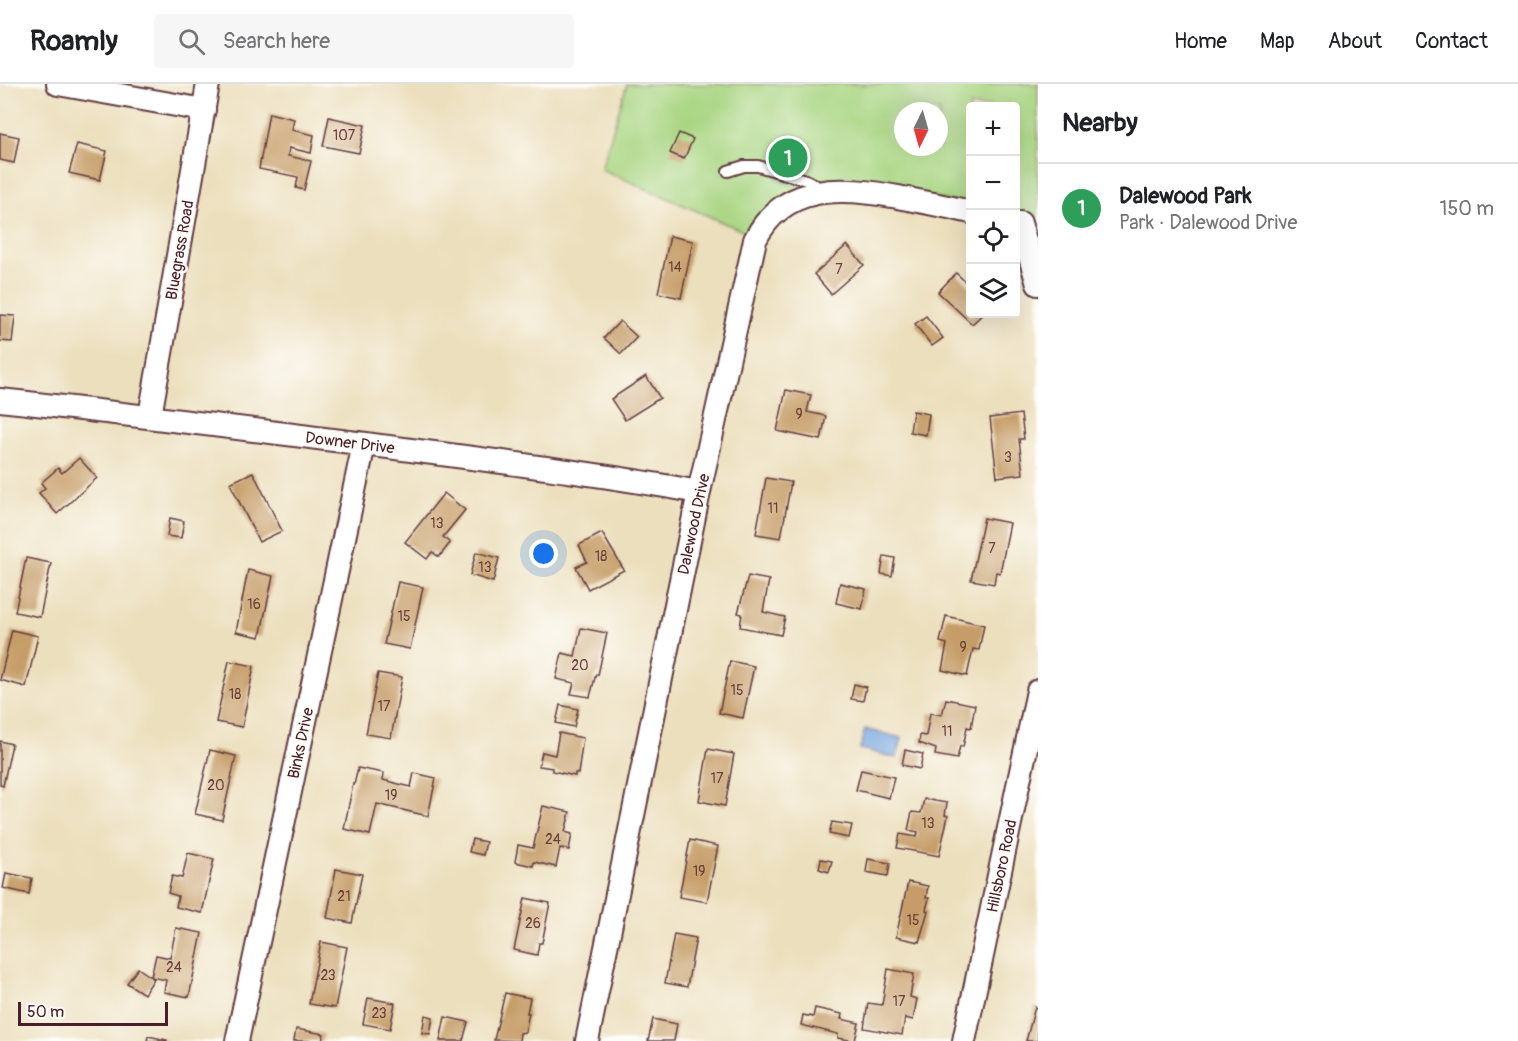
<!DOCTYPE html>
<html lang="en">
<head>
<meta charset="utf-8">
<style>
	:root { --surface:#fff; --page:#f6f6f6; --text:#202124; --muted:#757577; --line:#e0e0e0; --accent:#1f6fb2 }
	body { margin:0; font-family:Pangolin,sans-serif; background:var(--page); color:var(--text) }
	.controls { position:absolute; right:18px; top:18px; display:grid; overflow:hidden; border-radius:6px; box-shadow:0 6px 24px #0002 }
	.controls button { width:54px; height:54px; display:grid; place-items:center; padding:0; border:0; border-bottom:2px solid var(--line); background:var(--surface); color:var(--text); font:30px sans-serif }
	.compass { position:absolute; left:894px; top:18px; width:54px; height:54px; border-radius:50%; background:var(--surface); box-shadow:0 6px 24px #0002; rotate:185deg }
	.scale { position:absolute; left:18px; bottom:15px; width:150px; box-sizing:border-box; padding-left:6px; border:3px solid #4a1f2b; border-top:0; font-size:16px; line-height:21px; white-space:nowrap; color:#4a1f2b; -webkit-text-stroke:4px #fdfcf7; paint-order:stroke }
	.you { position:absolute; left:544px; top:470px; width:21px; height:21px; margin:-15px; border:4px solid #fff; border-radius:50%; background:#1a73e8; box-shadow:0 0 0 9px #1a73e833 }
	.badge { display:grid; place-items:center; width:39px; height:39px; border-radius:50%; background:var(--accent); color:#fff; font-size:20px; font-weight:700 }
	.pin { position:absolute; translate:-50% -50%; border:3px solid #fff; box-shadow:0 2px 6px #0006 }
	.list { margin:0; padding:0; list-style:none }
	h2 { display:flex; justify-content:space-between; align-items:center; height:78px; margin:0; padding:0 24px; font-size:26px }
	h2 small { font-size:20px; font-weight:400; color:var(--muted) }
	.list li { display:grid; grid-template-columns:39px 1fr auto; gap:18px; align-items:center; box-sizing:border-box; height:90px; padding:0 24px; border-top:2px solid var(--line) }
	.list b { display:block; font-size:22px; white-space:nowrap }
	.list p { margin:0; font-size:20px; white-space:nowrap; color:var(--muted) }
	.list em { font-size:20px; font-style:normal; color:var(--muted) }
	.icon { flex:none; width:33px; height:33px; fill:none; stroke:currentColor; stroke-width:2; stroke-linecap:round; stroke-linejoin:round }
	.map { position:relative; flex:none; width:1038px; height:957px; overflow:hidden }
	header { display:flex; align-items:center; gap:36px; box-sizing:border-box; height:84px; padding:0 30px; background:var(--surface); border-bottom:2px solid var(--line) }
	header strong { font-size:28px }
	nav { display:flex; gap:33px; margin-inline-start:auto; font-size:21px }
	.search { width:420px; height:54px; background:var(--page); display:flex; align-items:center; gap:15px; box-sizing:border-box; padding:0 21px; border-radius:6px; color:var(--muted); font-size:22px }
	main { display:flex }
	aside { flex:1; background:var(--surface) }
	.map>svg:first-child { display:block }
	.green { fill:#a9d582; stroke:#7a7a56; stroke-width:1.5; fill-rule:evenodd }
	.water { fill:#76a5e0; stroke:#606286; stroke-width:1.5 }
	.building { fill:#c69d67 }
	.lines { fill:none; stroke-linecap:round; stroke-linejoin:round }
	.service-casing { stroke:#623c41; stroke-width:14 }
	.minor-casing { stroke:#623c41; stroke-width:26 }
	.service { stroke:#fff; stroke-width:10 }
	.minor { stroke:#fff; stroke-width:22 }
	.labels { text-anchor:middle; stroke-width:5; stroke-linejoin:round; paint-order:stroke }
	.number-label { font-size:14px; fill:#693e3a }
	.street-label { font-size:16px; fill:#4a1f2b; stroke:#fdfcf7 }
</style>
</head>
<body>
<header>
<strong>Roamly</strong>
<div class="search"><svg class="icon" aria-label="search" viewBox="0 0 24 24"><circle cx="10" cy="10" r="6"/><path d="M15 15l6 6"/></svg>Search here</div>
<nav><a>Home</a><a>Map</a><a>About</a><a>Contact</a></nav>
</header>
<main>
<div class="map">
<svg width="1038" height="957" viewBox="0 0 1038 957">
	<rect width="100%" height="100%" fill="#fdfcf7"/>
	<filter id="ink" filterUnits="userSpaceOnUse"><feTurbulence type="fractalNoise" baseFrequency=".0167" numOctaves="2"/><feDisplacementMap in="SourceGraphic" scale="12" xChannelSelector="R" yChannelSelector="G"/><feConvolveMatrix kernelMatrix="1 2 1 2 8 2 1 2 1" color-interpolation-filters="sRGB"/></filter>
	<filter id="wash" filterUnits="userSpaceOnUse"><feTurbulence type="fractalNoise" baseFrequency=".008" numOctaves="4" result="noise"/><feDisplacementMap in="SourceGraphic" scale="24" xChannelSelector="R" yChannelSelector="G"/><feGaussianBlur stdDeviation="1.35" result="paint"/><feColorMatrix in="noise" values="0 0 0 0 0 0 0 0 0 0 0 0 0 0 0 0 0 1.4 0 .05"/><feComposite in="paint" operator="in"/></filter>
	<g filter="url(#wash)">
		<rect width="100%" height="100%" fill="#ecdfbd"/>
		<!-- green -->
		<path class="green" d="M 627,0 L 1038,0 L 1038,132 L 1016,129 L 1016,22 L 970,22 L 970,121 L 857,98 L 831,96 L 814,100 L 749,150 L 601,85 ZM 903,27 L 939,27 L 939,63 L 903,63 Z"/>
		<!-- water -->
		<path class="water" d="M 865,645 L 902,654 L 897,674 L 860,665 Z"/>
		<g id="blocks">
			<!-- building -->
			<g class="building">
				<path d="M 269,29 L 294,35 L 292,46 L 314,51 L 311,69 L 289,64 L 288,72 L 311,77 L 304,106 L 296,104 L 298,93 L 259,85 Z"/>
				<path d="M 329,33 L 365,41 L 359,69 L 323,62 Z"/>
				<path d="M 0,49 L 19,53 L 14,79 L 0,76 Z"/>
				<path d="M 679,49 L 693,55 L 684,75 L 670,69 Z"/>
				<path d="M 77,60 L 107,67 L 100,96 L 69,89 Z"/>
				<path d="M 670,152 L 693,157 L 681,214 L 658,209 Z"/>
				<path d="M 847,161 L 864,181 L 831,210 L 814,190 Z"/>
				<path d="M 956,189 L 970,202 L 970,230 L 983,230 L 972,240 L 938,208 Z"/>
				<path d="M 0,231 L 15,232 L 12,258 L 0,257 Z"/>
				<path d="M 926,232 L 943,254 L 932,262 L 915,240 Z"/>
				<path d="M 620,237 L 637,253 L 621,270 L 604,254 Z"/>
				<path d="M 646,292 L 660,314 L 625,336 L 611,315 Z"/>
				<path d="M 786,306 L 811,311 L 807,328 L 826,332 L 821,356 L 777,347 Z"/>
				<path d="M 913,327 L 929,330 L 926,351 L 910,348 Z"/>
				<path d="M 1021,330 L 1024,355 L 1019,355 L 1023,390 L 997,393 L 990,334 Z"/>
				<path d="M 79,374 L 97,394 L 57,430 L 39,409 L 45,404 L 41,399 L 58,384 L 62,389 Z"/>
				<path d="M 253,388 L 282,447 L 259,458 L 230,399 Z"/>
				<path d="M 766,394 L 791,398 L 781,454 L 756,450 Z"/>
				<path d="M 444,409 L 465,426 L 443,453 L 450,459 L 439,473 L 432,468 L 427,475 L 405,458 Z"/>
				<path d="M 170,434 L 184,437 L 181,454 L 167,452 Z"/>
				<path d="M 984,434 L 1010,439 L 1000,489 L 996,488 L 994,500 L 971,496 Z"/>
				<path d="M 602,449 L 624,486 L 588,505 L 576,483 L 587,478 L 579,461 Z"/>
				<path d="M 476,468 L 499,474 L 493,498 L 470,491 Z"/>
				<path d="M 884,472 L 895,474 L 892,492 L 881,490 Z"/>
				<path d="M 26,474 L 51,479 L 40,533 L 15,528 Z"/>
				<path d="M 248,486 L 273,492 L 260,553 L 236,548 Z"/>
				<path d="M 748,492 L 769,496 L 763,528 L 785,533 L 781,551 L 740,543 L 742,530 L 738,529 Z"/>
				<path d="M 398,498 L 423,503 L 410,565 L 384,560 Z"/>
				<path d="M 840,499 L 866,505 L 862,525 L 836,519 Z"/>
				<path d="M 946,532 L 984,541 L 979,566 L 973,565 L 967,592 L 942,586 L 947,560 L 940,558 Z"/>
				<path d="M 581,544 L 607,549 L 598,591 L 596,590 L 590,613 L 571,610 L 574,599 L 556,595 L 562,569 L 575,572 Z"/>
				<path d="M 12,546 L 38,552 L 26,603 L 0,596 Z"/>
				<path d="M 229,577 L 254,582 L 242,643 L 216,638 Z"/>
				<path d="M 730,577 L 754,582 L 743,634 L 719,629 Z"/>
				<path d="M 378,589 L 402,593 L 391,654 L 366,650 Z"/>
				<path d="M 854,600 L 866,603 L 863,617 L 851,615 Z"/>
				<path d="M 946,615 L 975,621 L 971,644 L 967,643 L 963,663 L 960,662 L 957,675 L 935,671 L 936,665 L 919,659 L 920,651 L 926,652 L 930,629 L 942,631 Z"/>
				<path d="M 560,621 L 578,625 L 574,643 L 556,639 Z"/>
				<path d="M 559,649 L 583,654 L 578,690 L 575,689 L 575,692 L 552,687 L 552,684 L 539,682 L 542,668 L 555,671 Z"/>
				<path d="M 0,657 L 12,660 L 3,702 L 0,701 Z"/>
				<path d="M 708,665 L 734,670 L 725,722 L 699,717 Z"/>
				<path d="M 210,666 L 236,672 L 222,736 L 195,730 Z"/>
				<path d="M 905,666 L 923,670 L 920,685 L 902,681 Z"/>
				<path d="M 358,684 L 384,689 L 383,696 L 411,703 L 414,689 L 436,694 L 428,732 L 377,720 L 370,751 L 344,745 L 353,700 L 354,701 Z"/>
				<path d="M 861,686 L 894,693 L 889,714 L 856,706 Z"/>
				<path d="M 924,715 L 947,719 L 945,731 L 948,732 L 939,772 L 897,764 L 900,750 L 917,753 L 918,748 L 908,746 L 912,728 L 921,729 Z"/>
				<path d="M 543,722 L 570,728 L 565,748 L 572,750 L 569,766 L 560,764 L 556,783 L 534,778 L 533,782 L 515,778 L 518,761 L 533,764 Z"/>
				<path d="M 832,738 L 852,741 L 849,754 L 829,750 Z"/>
				<path d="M 472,755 L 486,758 L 483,771 L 469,768 Z"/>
				<path d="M 690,756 L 718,762 L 707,818 L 679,813 Z"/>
				<path d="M 188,769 L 214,775 L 202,829 L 176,823 L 178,812 L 168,809 L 172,792 L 182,794 Z"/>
				<path d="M 821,775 L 832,777 L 829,788 L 819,785 Z"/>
				<path d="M 868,775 L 890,779 L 888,792 L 866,788 Z"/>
				<path d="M 336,785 L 362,790 L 352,839 L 327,834 Z"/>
				<path d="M 6,789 L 32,794 L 29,810 L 3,804 Z"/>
				<path d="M 908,798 L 928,802 L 926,814 L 929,814 L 926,826 L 928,827 L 919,858 L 896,853 Z"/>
				<path d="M 525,814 L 550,819 L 542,859 L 539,859 L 537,871 L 514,866 Z"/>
				<path d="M 176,844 L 202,849 L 189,913 L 164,908 L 166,896 L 151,893 L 156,871 L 170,874 Z"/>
				<path d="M 674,850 L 696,854 L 687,903 L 665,899 Z"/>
				<path d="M 321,858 L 347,863 L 335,924 L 309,920 Z"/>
				<path d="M 138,884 L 154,895 L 144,910 L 127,899 Z"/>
				<path d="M 888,885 L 914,890 L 910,913 L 917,915 L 913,936 L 905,934 L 902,951 L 864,944 L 868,919 L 882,921 Z"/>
				<path d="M 505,909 L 530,914 L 527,929 L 529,929 L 525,948 L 520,949 L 519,957 L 494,956 Z"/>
				<path d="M 368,914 L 395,919 L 390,945 L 363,940 Z"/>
				<path d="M 1035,923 L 1038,924 L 1038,957 L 1026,957 Z"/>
				<path d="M 815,924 L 842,930 L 841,935 L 859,939 L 855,957 L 838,954 L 838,950 L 801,941 L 803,931 L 813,933 Z"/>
				<path d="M 425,931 L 433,933 L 430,950 L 422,949 Z"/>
				<path d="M 445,933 L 468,938 L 463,957 L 440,957 Z"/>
				<path d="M 653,935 L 677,940 L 674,957 L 648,957 Z"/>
				<path d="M 296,945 L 324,950 L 322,957 L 294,957 Z"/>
				<path d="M 148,952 L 167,956 L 167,957 L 147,957 Z"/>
			</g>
		</g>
	</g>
	<g filter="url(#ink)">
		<use href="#blocks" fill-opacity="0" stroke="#623c41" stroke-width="1.5"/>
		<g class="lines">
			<!-- service casing -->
			<g class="service-casing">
				<path id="service" d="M 728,87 L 744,82 L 758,82 L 806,96 L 814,100 L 818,108"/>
			</g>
			<!-- minor casing -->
			<g class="minor-casing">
				<g id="minor">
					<path d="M 58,0 L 204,26"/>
					<path d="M 1020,139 L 1038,200"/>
					<path d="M 0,316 C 122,329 244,345 366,360 C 477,375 589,388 699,408"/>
					<path d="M 150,332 L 208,0"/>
					<path d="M 237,957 L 364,360"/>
					<path d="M 587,957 L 699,408 L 755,156 C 784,98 843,103 898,113 C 922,118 946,122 970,128"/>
					<path d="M 964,957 L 1038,607"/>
				</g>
			</g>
			<!-- service -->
			<use href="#service" class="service"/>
			<!-- minor -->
			<use href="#minor" class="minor"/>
		</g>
	</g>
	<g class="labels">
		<!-- number labels -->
		<g class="number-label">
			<text x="344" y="56">107</text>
			<text x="675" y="188">14</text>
			<text x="839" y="190">7</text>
			<text x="799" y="335">9</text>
			<text x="1008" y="378">3</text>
			<text x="773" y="429">11</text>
			<text x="437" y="444">13</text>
			<text x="992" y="469">7</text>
			<text x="601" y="477">18</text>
			<text x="485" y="488">13</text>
			<text x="254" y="525">16</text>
			<text x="404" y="537">15</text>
			<text x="963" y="568">9</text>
			<text x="580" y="586">20</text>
			<text x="737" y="611">15</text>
			<text x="235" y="615">18</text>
			<text x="384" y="627">17</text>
			<text x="947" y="652">11</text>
			<text x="717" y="699">17</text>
			<text x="216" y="706">20</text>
			<text x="391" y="716">19</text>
			<text x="928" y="744">13</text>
			<text x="553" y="760">24</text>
			<text x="699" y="792">19</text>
			<text x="344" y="817">21</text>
			<text x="913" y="841">15</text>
			<text x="533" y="844">26</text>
			<text x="174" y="888">24</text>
			<text x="328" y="896">23</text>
			<text x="899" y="922">17</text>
			<text x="379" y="934">23</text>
		</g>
		<!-- street labels -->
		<g class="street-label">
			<text transform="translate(179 166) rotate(-80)" y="6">Bluegrass Road</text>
			<text transform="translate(350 358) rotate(7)" y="6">Downer Drive</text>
			<text transform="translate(693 440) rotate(-78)" y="6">Dalewood Drive</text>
			<text transform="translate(300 659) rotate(-78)" y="6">Binks Drive</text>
			<text transform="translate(1001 782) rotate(-78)" y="6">Hillsboro Road</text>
		</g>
	</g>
</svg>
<div class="controls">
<button>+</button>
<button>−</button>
<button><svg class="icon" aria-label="locate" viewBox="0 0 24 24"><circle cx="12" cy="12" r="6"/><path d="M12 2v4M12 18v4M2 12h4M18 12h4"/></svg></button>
<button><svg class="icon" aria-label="layers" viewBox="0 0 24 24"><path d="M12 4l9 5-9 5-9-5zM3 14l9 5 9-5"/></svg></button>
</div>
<svg class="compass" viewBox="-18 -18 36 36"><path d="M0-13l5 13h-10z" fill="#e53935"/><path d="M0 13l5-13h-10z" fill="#757577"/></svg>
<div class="scale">50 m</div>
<div class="you"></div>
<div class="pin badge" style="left:788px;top:74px;background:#2e9e5b">1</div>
</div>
<aside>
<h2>Nearby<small></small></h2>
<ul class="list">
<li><span class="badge" style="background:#2e9e5b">1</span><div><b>Dalewood Park</b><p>Park · Dalewood Drive</p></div><em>150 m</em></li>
</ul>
</aside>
</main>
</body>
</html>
